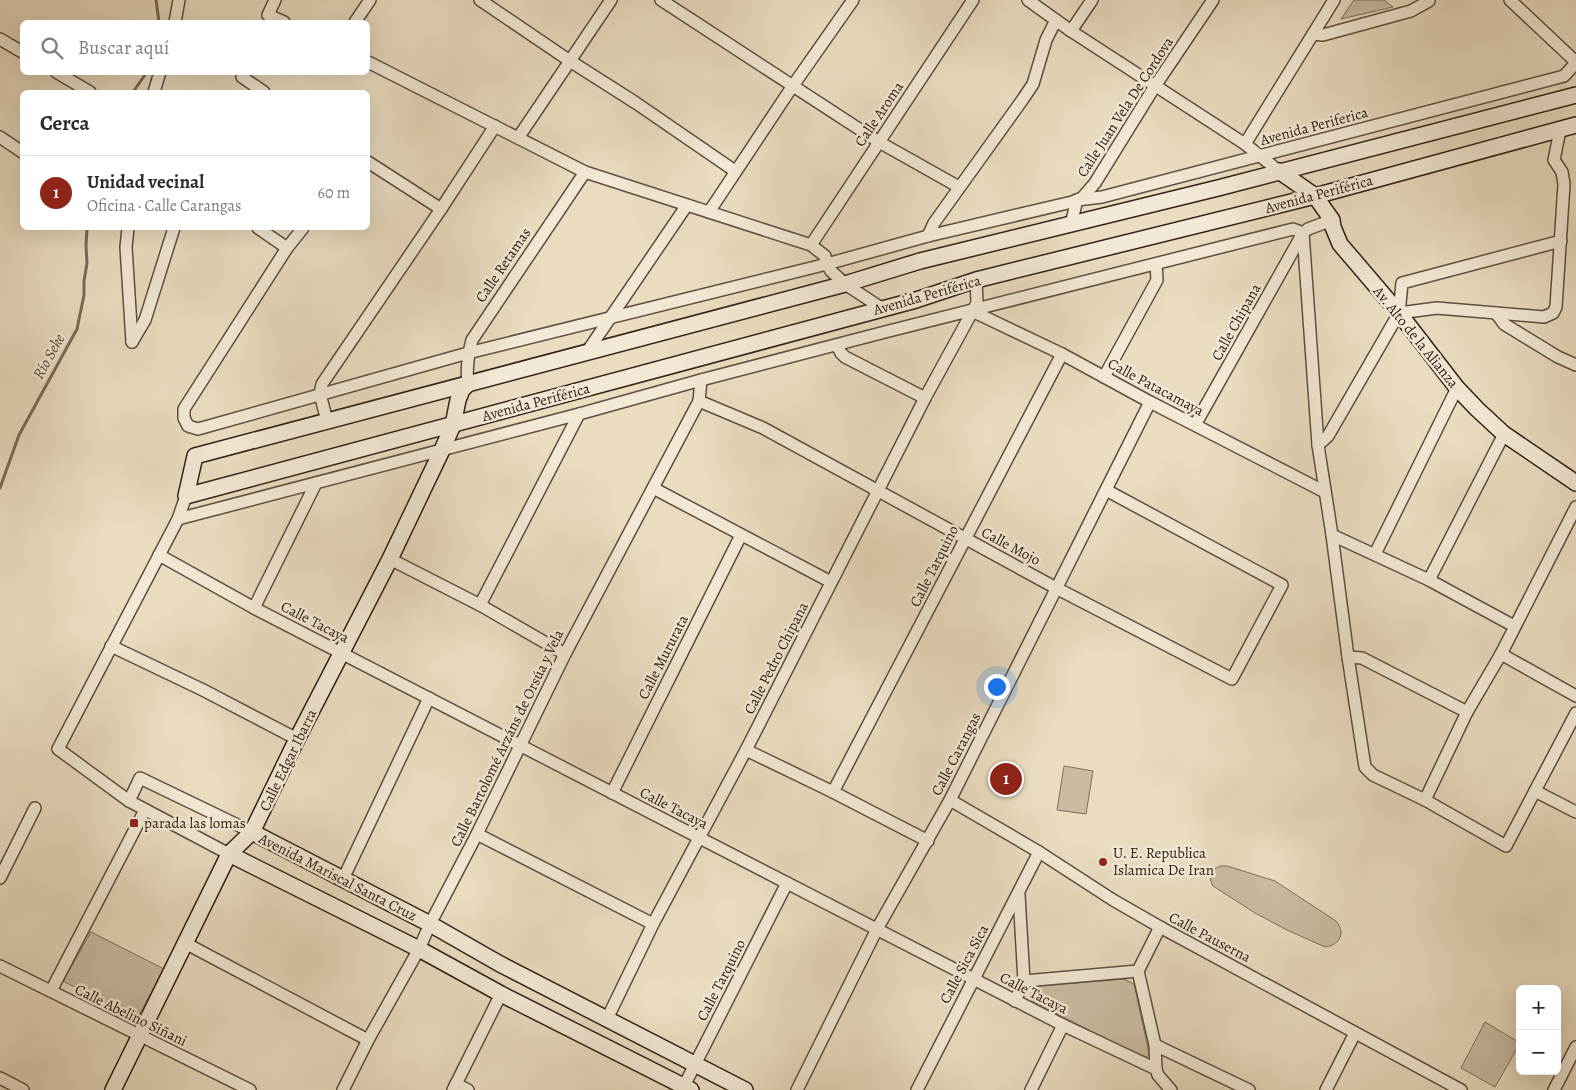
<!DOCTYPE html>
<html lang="es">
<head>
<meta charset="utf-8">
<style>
	:root { --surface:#fff; --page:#f7f7f7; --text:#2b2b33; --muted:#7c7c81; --line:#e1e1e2; --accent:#8f2418 }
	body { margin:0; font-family:Alegreya,serif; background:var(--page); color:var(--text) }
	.controls { position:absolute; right:15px; bottom:15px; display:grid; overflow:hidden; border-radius:8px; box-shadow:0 5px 20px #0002 }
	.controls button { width:45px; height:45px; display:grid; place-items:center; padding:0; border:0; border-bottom:1px solid var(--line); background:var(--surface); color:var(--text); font:25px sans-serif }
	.you { position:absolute; left:996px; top:686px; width:18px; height:18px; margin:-12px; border:4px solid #fff; border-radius:50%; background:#1a73e8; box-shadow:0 0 0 8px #1a73e833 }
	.badge { display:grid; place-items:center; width:32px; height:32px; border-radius:50%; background:var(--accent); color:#fff; font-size:16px; font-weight:700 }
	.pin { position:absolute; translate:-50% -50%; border:2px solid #fff; box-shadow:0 1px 5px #0006 }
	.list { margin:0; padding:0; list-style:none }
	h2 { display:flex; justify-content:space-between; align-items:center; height:65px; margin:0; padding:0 20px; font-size:21px }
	h2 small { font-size:16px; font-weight:400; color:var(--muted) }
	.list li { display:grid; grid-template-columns:32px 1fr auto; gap:15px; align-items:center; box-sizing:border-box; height:75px; padding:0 20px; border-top:1px solid var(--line) }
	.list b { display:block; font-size:19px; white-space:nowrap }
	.list p { margin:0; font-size:16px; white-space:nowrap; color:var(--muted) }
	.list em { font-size:16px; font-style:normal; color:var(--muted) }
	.icon { flex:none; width:28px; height:28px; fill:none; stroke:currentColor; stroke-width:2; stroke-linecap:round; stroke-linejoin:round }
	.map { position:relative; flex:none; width:1576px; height:1090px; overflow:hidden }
	.search { position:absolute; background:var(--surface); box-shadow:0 5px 20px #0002; left:20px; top:20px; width:350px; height:55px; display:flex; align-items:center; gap:12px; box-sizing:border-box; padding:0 18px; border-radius:8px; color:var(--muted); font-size:19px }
	.panel { position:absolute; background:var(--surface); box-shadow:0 5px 20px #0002; left:20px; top:90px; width:350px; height:140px; border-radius:8px }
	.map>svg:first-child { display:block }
	.green { fill:#cabca2; stroke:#7e6e5c }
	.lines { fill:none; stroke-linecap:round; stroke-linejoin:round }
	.stream { stroke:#7b6a59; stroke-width:3 }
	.street-casing { stroke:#604f40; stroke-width:14 }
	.secondary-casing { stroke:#322016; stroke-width:18 }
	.street { stroke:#f1e8d5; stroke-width:11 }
	.secondary { stroke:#f1e8d5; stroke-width:15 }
	.poi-dot { fill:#8f2418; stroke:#f1e8d5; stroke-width:2 }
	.labels { text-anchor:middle; stroke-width:5; stroke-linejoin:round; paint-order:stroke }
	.street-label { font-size:15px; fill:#322016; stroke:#f1e8d5 }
	.poi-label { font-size:15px; fill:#322016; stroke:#f1e8d5; text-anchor:start }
	.water-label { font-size:16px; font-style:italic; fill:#5c4b3d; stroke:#f1e8d5 }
</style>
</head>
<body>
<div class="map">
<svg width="1576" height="1090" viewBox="0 0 1576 1090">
	<rect width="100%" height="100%" fill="#e9dcbf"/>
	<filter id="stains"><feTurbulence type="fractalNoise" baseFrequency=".004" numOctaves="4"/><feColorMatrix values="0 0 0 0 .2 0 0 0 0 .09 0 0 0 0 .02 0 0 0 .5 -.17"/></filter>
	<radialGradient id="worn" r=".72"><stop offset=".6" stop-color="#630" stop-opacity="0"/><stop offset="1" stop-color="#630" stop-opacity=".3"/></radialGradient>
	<!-- green -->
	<g class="green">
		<path d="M 1354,0 L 1384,0 L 1393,7 L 1341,19 Z"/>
		<path d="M 1064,766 L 1093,771 L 1086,814 L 1057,810 Z"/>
		<path d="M 1220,866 L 1227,866 L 1275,881 L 1336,921 C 1346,933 1340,945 1325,947 L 1287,930 L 1255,913 L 1213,886 C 1208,877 1211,870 1220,866 Z"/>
		<path d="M 91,932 L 164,969 L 137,1019 L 63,981 Z"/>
		<path d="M 1124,979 L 1134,984 L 1149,1053 L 1149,1055 L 1146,1057 L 1141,1057 L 1032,1001 C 1030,993 1031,989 1039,986 Z"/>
		<path d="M 1485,1022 L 1520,1043 L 1495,1087 L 1461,1068 Z"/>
	</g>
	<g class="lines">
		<!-- stream -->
		<g class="stream">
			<path d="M 156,0 L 159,22"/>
			<path d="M 133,92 L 147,72"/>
			<path d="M 0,488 L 19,435 L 77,329 L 84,295 L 84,281 L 87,263 L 86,246 L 87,228"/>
		</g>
		<!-- street casing -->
		<g class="street-casing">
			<g id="street">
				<path d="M 275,0 L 268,15 L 284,22"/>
				<path d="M 480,0 L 570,61 L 636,103 L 735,171"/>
				<path d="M 661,0 L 879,142 L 959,187"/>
				<path d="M 1028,0 L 1071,31 L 1245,144 L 1279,171"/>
				<path d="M 1510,0 L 1576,62"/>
				<path d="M 175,22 L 179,0"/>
				<path d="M 355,22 L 370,0"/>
				<path d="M 1071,31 L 1092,0"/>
				<path d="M 1313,34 L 1323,35 L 1411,11 L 1429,1"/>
				<path d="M 0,39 L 22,52"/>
				<path d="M 368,62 L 585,172 L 811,245 L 825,256 L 827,264 L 831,271 L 845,284 L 883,309"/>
				<path d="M 56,72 L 90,92"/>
				<path d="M 242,77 L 264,92"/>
				<path d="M 154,92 L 160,72"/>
				<path d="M 0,137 L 22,152"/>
				<path d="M 518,138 L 611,0"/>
				<path d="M 1245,144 L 1334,0"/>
				<path d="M 368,162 L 441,209"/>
				<path d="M 709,212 L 792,87 L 853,0"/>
				<path d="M 1332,220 L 1308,229 L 1303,233 L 1318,445 L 1332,535 L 1348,657 L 1365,767 L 1373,775 L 1425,800 L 1506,846 L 1576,713"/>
				<path d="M 1071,224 L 1077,200 L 1102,197 L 1564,76 L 1576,63"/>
				<path d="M 128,228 L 126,247 L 132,342"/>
				<path d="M 258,228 L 287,248"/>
				<path d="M 303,228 L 287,248 L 184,409 L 184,418 L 188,426 L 198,429 L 468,353 L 827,264 L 928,236 L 1072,202 L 1082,198 L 1095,183 L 1155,86 L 1213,0"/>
				<path d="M 928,236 L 934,223 L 1023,99 L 1033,84 L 1046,40 L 1056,20"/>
				<path d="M 811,245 L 973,0"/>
				<path d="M 972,311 L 1062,354 L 1150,402 L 1325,492"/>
				<path d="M 1399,313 L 1437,308 L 1544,317 L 1553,313 L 1556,307 L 1564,184 L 1562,172 L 1554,160 L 1560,130"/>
				<path d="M 1496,313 L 1504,324 L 1558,357 L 1576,365"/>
				<path d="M 132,342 L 145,320 L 174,228"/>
				<path d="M 837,345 L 841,353 L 845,357 L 925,398"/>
				<path d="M 587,352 L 687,205"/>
				<path d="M 1104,377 L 1157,280 L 1156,264"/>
				<path d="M 701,380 L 699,401 L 763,428 L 1056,588 L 1232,679 L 1282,585 L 1106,490"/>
				<path d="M 468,384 C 466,369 468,355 472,340 L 585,172"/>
				<path d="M 327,421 L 320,394 L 322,384 L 441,209 L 495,126"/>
				<path d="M 1318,445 L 1328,436 L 1399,313 L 1402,283 L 1561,241"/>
				<path d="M 653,488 L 831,582"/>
				<path d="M 186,496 L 178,519 L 58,749 L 129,801 L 229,854"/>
				<path d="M 178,519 L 579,414 L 701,380 L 885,332 L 1293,229 L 1303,233 L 1195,425"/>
				<path d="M 1332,535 L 1429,580 L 1514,626"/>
				<path d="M 1375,554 L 1457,388"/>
				<path d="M 159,555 L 254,608 L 787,883 L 1063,1025 L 1156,1069 L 1158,1075 L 1171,1090"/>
				<path d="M 390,559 L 480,605 L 565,654"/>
				<path d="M 1429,580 L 1504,434"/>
				<path d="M 480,605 L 579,414"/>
				<path d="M 254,608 L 316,483"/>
				<path d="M 111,646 L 203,690 L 297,739"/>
				<path d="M 1501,654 L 1576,696"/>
				<path d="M 1348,657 L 1362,658 L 1467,712"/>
				<path d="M 746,750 L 833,792 L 928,841"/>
				<path d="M 1535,791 L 1576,812"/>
				<path d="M 833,792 L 1062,354"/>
				<path d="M 612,793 L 741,535"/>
				<path d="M 950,800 L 1039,852 L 1113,900 L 1160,927 L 1461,1090"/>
				<path d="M 1425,800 L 1467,712 L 1501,654 L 1576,507"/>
				<path d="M 129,801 L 140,778 L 252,832"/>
				<path d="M 477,834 L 653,924"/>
				<path d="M 0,878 L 35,808"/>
				<path d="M 343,879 L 429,698"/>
				<path d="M 1019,895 L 1024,981"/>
				<path d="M 185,943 L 368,1040"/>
				<path d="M 0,966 L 250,1090"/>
				<path d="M 1138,971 L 1155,1045 L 1156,1069"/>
				<path d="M 51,991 L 145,810"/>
				<path d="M 1015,1001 L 1024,981 L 1138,971 L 1160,927"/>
				<path d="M 607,1019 L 653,924 L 746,750 L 925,398 L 977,303 L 976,280"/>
				<path d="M 1155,1045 L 1249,1090"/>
				<path d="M 0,1078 L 23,1090"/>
				<path d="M 456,1084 L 468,1090"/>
				<path d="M 343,1090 L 368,1040 L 419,949 L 430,924 L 477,834 L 565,654 L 699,401"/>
				<path d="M 453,1090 L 501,994"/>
				<path d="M 682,1090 L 787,883"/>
				<path d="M 797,1090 L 877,929 L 950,800 L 1150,402"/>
				<path d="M 917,1090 L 1039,852"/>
				<path d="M 1031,1090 L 1063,1025"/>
				<path d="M 1326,1090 L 1355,1033"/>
				<path d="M 1554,1090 L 1576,1047"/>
			</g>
		</g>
		<!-- secondary casing -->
		<g class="secondary-casing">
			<g id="secondary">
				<path d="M 1576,95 L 1218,188 L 920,261 L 845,284 L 195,456 L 186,496 L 916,300 L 976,280 L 1315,196 L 1576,125"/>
				<path d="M 1279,171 L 1315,196 L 1332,220 L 1333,227 L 1340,244 L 1399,313 L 1457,388 L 1477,409 L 1504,434 L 1576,483"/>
				<path d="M 252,832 L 430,924 L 500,964 L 745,1090"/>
				<path d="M 229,854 L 419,949 L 501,994 L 691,1090"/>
				<path d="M 113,1090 L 229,854 L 252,832 L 297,739 L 390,559 L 442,450 L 453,425 L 458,400 L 462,390 L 468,384"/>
			</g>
		</g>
		<!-- street -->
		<use href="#street" class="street"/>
		<!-- secondary -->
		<use href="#secondary" class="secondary"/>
	</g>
	<!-- markers -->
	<g class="poi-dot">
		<rect x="129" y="818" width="10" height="10" rx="2.5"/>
		<circle cx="1103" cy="862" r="5"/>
	</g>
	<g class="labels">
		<!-- street labels -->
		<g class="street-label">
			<text transform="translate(1125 107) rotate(-57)" y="5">Calle Juan Vela De Cordova</text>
			<text transform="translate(879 114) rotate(-56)" y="5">Calle Aroma</text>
			<text transform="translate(1314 126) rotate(-15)" y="5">Avenida Periferica</text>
			<text transform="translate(1319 194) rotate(-15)" y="5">Avenida Periférica</text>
			<text transform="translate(503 265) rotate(-56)" y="5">Calle Retamas</text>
			<text transform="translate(927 295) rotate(-16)" y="5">Avenida Periférica</text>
			<text transform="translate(1236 322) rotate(-61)" y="5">Calle Chipana</text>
			<text transform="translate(1416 337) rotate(51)" y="5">Av. Alto de la Alianza</text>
			<text transform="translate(1156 387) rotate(28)" y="5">Calle Patacamaya</text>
			<text transform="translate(536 402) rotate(-15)" y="5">Avenida Periférica</text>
			<text transform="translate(1011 546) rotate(28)" y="5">Calle Mojo</text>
			<text transform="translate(934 566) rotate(-63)" y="5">Calle Tarquino</text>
			<text transform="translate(315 622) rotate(27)" y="5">Calle Tacaya</text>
			<text transform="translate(663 657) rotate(-63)" y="5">Calle Mururata</text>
			<text transform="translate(776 658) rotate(-63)" y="5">Calle Pedro Chipana</text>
			<text transform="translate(507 738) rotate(-64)" y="5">Calle Bartolomé Arzáns de Orsúa y Vela</text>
			<text transform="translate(956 754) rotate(-63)" y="5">Calle Carangas</text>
			<text transform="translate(288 760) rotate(-64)" y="5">Calle Edgar Ibarra</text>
			<text transform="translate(674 808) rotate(27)" y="5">Calle Tacaya</text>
			<text transform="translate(338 877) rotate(27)" y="5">Avenida Mariscal Santa Cruz</text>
			<text transform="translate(1210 937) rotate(28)" y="5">Calle Pauserna</text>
			<text transform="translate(964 964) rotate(-62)" y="5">Calle Sica Sica</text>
			<text transform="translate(721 980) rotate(-63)" y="5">Calle Tarquino</text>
			<text transform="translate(1034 993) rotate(27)" y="5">Calle Tacaya</text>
			<text transform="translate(131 1015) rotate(26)" y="5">Calle Abelino Siñani</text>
		</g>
		<!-- poi labels -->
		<g class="poi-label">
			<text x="144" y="828">parada las lomas</text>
			<text x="1113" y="858">U. E. Republica<tspan x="1113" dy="17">Islamica De Iran</tspan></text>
		</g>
		<!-- water labels -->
		<g class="water-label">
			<text transform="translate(48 356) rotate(-61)" y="6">Río Seke</text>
		</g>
	</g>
	<rect width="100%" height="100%" filter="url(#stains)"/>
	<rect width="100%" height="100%" fill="url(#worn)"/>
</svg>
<div class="controls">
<button>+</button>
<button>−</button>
</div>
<div class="you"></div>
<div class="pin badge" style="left:1006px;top:779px">1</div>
<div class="search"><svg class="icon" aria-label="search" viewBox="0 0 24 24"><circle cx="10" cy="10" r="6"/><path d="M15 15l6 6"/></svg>Buscar aquí</div>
<section class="panel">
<h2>Cerca<small></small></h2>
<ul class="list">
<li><span class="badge">1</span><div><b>Unidad vecinal</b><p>Oficina · Calle Carangas</p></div><em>60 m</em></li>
</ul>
</section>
</div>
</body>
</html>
